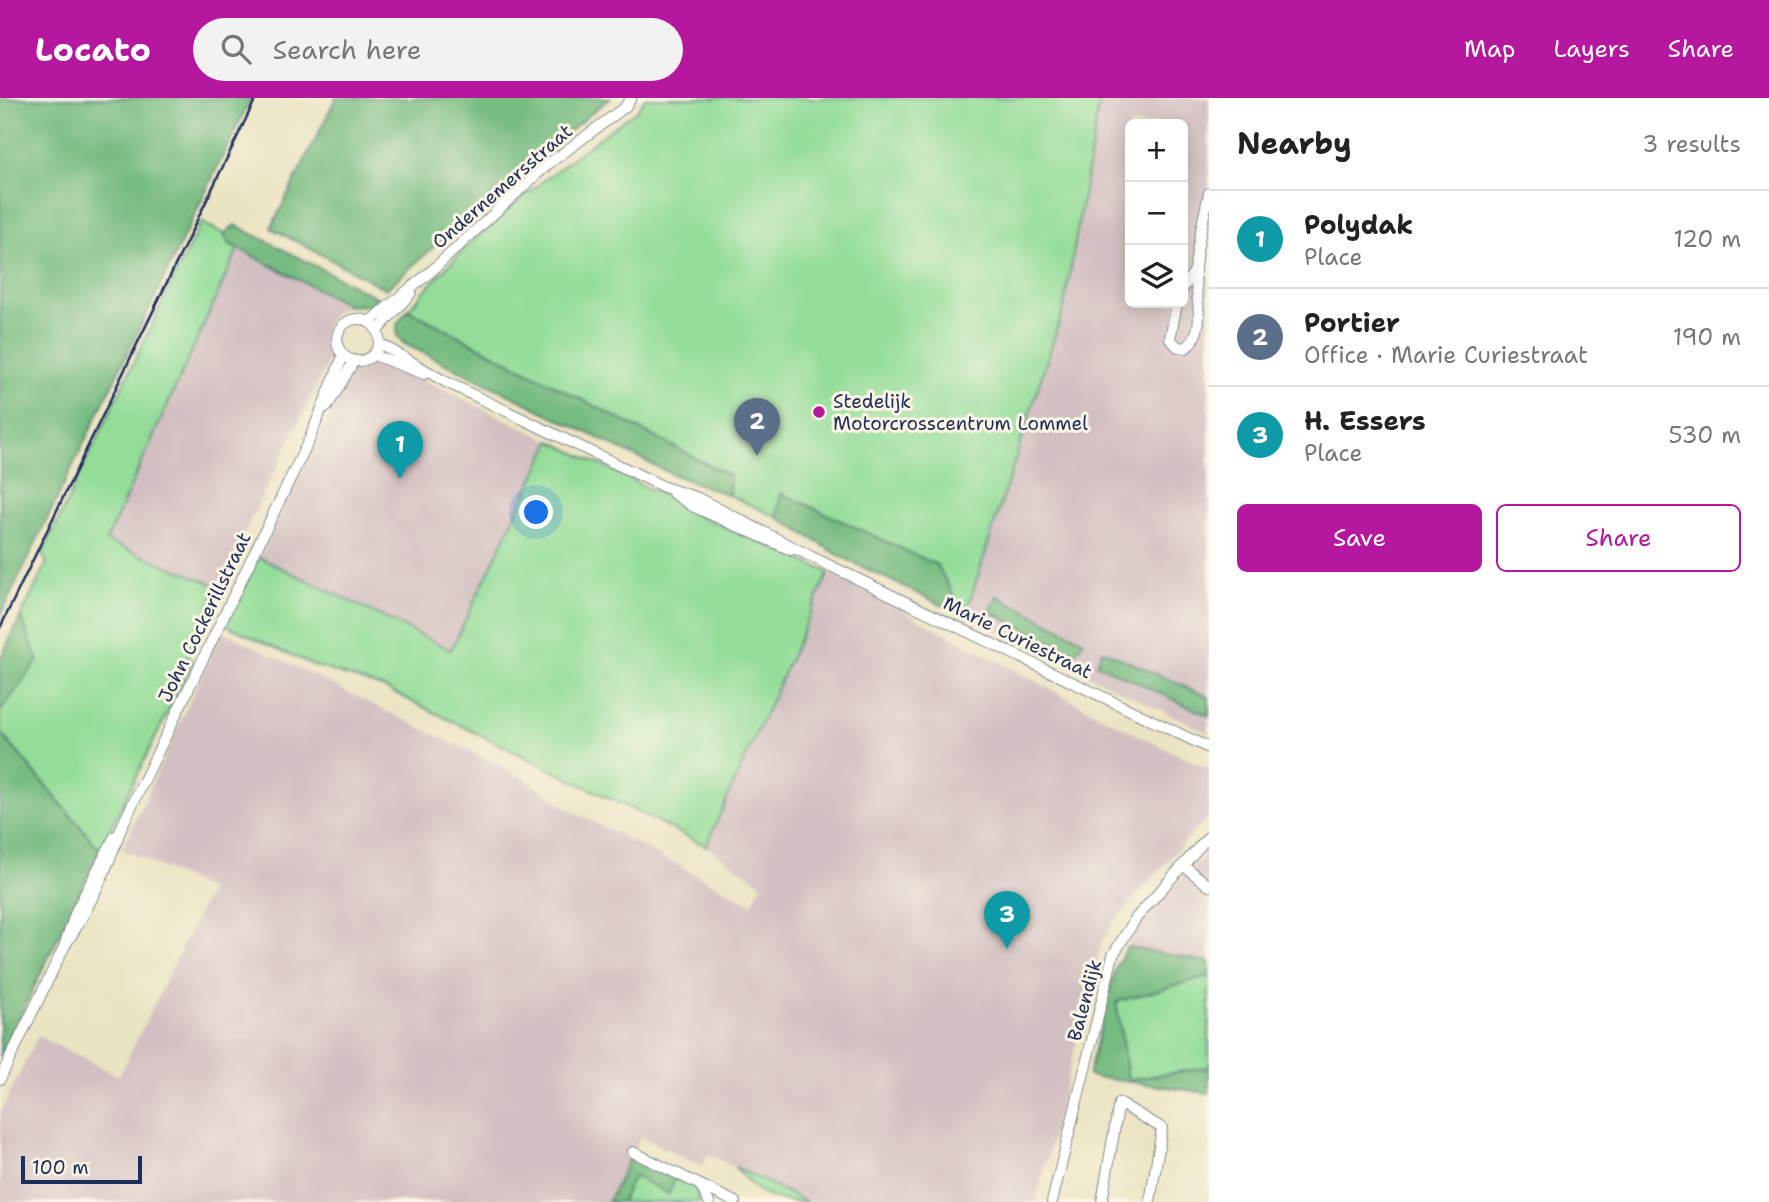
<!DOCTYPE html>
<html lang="en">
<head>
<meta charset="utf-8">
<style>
	:root { --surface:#fff; --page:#f2f2f2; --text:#222; --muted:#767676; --line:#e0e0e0; --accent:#b5179e }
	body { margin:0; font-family:"Shantell Sans",sans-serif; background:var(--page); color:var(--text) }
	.controls { position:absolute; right:21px; top:21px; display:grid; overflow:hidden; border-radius:10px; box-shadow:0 4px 18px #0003 }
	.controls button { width:63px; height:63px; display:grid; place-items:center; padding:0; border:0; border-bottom:2px solid var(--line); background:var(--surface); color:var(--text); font:35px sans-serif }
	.scale { position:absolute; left:21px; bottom:18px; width:121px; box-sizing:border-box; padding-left:7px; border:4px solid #1b2f5e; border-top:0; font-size:19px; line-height:24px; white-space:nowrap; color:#1b2f5e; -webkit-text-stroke:5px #fcf5e5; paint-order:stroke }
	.you { position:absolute; left:537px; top:415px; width:24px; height:24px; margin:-18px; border:5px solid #fff; border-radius:50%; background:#1a73e8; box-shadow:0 0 0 10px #1a73e833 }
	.badge { display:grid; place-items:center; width:46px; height:46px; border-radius:50%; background:var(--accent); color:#fff; font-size:23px; font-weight:700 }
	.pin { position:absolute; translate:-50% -58px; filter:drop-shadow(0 2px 4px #0008) }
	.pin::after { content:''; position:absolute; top:37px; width:24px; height:21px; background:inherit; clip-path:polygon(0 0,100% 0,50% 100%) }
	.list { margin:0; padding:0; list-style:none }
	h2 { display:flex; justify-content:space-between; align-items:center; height:91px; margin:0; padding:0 28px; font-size:30px }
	h2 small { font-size:23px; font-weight:400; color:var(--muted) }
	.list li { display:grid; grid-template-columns:46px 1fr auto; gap:21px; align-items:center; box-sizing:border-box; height:98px; padding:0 28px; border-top:2px solid var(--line) }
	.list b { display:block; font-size:26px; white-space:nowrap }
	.list p { margin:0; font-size:23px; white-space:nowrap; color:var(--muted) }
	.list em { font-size:23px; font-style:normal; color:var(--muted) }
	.actions { display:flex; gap:14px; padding:21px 28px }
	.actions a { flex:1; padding:16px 0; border:2px solid var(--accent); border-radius:10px; text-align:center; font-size:24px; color:var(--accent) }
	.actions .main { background:var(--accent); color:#fff }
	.icon { flex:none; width:38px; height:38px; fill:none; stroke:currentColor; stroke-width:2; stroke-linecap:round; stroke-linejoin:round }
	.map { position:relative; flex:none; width:1209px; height:1104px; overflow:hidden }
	header { display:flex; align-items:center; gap:42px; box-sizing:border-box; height:98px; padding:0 35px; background:var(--accent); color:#fff }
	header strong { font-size:33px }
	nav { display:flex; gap:38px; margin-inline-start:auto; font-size:24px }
	.search { width:490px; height:63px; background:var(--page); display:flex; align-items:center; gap:18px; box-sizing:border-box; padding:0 24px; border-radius:38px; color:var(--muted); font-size:26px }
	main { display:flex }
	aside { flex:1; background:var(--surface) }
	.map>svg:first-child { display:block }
	.industrial { fill:#d2bfc1; fill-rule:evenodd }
	.green { fill:#93dd98; stroke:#57867b; stroke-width:2 }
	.forest { fill:#76bc80; stroke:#48766f; stroke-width:2 }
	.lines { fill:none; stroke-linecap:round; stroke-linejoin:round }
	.minor-casing { stroke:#838a90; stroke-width:12 }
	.minor { stroke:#fff; stroke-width:10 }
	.rail { stroke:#1b2f5e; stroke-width:2.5 }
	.poi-dot { fill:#b5179e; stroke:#fcf5e5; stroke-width:2.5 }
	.labels { text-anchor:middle; stroke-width:6; stroke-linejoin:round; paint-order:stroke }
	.street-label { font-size:19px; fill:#1b2f5e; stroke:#fcf5e5 }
	.poi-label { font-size:19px; fill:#1b2f5e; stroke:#fcf5e5; text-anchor:start }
</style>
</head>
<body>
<header>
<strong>Locato</strong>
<div class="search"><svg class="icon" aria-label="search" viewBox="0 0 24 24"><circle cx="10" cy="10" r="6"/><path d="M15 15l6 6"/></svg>Search here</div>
<nav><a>Map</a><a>Layers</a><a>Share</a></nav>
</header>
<main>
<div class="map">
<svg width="1209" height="1104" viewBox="0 0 1209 1104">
	<rect width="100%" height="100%" fill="#fcf5e5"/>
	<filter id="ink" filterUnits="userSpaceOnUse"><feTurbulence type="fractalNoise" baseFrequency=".0143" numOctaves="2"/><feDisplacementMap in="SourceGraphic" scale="14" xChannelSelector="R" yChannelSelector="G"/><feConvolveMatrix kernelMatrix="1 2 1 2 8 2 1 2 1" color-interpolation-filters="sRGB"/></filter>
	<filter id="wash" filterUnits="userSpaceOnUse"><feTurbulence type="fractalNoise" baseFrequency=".00686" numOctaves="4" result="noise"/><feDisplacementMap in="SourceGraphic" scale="28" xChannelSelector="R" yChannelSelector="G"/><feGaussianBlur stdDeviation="1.57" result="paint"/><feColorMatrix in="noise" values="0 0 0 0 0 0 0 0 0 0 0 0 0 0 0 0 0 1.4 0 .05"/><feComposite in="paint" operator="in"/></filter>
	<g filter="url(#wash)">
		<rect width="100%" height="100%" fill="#ebe4c2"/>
		<!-- industrial -->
		<g class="industrial">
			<path d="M 1100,0 L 1209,0 L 1209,635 L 965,518 L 1064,209 ZM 1130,26 L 1183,26 L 1183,205 L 1130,205 Z"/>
			<path d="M 238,151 L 349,208 L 338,212 L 327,225 L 324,236 L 328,262 L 325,271 L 218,488 L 106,443 Z"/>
			<path d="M 382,263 L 551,343 L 451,552 L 259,459 L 353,271 L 365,265 Z"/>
			<path d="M 829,474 L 1145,641 L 1209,671 L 1209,717 L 1114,823 L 1102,843 L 1036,1104 L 807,1104 L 708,1056 L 702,1068 L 640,1039 L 608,1104 L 0,1104 L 0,1015 L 38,938 L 119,978 L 210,792 L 122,751 L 222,533 L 524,680 L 568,711 L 752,806 L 762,786 L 706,748 Z"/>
			<path d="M 1209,751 L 1209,864 L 1127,849 L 1139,828 Z"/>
		</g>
		<!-- green -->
		<g class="green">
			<path d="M 645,0 L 1100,0 L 1064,209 L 965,518 L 937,467 L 781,396 L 777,419 L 729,397 L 729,377 L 408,212 C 472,134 557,71 638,11 Z"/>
			<path d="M 201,124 L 224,136 L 228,145 L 238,151 L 106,443 L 218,488 L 187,557 L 193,563 L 100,752 L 1,635 L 0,614 L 38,562 L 21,518 L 47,465 L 42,456 Z"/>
			<path d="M 551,343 L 671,401 L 694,416 L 829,474 L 706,748 L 385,590 L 313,567 L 226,527 L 259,459 L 451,552 Z"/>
			<path d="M 1209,878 L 1209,969 L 1128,982 L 1116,903 Z"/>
			<path d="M 735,1069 L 807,1104 C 770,1104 758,1097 735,1069 Z"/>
			<path d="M 634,1078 L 668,1095 L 675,1080 L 697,1090 L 699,1104 L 621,1104 Z"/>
		</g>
		<!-- forest -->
		<g class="forest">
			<path d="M 0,0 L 251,0 L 0,518 Z"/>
			<path d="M 336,0 L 610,0 L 527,67 L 386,191 L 271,130 Z"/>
			<path d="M 235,127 L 378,200 L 369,207 L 349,208 L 228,145 L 224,136 Z"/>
			<path d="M 408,212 L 730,378 L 729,397 L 672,376 L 403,245 L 397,238 L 397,226 Z"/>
			<path d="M 781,395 L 937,467 L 965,518 L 842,459 L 777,419 Z"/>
			<path d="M 997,498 L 1084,543 L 1075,555 L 990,514 Z"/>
			<path d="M 21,518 L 38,562 L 0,614 L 0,562 Z"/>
			<path d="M 1102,552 L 1209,599 L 1209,618 L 1097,566 Z"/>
			<path d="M 0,629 L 1,635 L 100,752 L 0,960 Z"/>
			<path d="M 1127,849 L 1209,864 L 1209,878 L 1116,904 L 1128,982 L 1209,969 L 1209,995 L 1088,978 L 1116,869 Z"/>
			<path d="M 630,1059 L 675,1080 L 669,1096 L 634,1078 L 621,1104 L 608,1104 Z"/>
		</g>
	</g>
	<g filter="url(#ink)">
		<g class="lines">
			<!-- minor casing -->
			<g class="minor-casing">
				<g id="minor">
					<path d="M 1183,190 L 1195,172"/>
					<path d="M 1177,205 L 1170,241 L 1178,249 L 1186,250 C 1209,231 1194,196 1195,172 C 1196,147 1204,120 1209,95"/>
					<circle cx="358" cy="242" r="21"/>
					<path d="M 369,224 L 428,176 L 547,67 L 625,9 L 631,0"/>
					<path d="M 377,233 L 411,195"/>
					<path d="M 379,245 L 444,283 L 664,389 L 698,400 L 812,459 L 1209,650"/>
					<path d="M 374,257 L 424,276"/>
					<path d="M 327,309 L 354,263"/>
					<path d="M 673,395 L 694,409 L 791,452"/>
					<path d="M 1183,767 L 1209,788"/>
					<path d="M 64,849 C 90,810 107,772 122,728 L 310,340 L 343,258"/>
					<path d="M 0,981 L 64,849 L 76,813 L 115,738"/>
					<path d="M 633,1054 L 735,1104"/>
					<path d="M 700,1087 L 709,1104"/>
					<path d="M 1052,1104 L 1113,857 L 1136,820 L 1209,738"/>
					<path d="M 1102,1104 L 1119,1005 L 1162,1030 L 1150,1104"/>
				</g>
			</g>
			<!-- minor -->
			<use href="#minor" class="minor"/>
			<!-- rail -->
			<path class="rail" d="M 0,530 L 256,0"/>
		</g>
	</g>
	<!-- markers -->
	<circle class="poi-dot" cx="819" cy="314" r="7"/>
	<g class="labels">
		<!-- street labels -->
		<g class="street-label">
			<text transform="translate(502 88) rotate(-41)" y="7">Ondernemersstraat</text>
			<text transform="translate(204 519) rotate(-64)" y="7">John Cockerillstraat</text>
			<text transform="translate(1018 539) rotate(26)" y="7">Marie Curiestraat</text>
			<text transform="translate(1084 902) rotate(-75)" y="7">Balendijk</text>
		</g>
		<!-- poi labels -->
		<g class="poi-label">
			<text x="833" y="310">Stedelijk<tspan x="833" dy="22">Motorcrosscentrum Lommel</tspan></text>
		</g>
	</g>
</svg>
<div class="controls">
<button>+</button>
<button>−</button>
<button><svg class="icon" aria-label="layers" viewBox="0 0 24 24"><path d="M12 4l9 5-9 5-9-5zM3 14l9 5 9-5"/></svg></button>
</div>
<div class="scale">100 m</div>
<div class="you"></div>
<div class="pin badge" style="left:400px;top:381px;background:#0f9aa8">1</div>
<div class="pin badge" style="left:757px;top:358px;background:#5c6f8a">2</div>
<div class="pin badge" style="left:1007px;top:851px;background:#0f9aa8">3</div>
</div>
<aside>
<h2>Nearby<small>3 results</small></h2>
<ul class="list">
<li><span class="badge" style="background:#0f9aa8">1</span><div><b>Polydak</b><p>Place</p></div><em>120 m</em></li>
<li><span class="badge" style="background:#5c6f8a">2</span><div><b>Portier</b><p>Office · Marie Curiestraat</p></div><em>190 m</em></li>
<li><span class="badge" style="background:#0f9aa8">3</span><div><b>H. Essers</b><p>Place</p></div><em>530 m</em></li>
</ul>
<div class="actions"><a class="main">Save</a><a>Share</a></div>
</aside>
</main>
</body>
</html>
